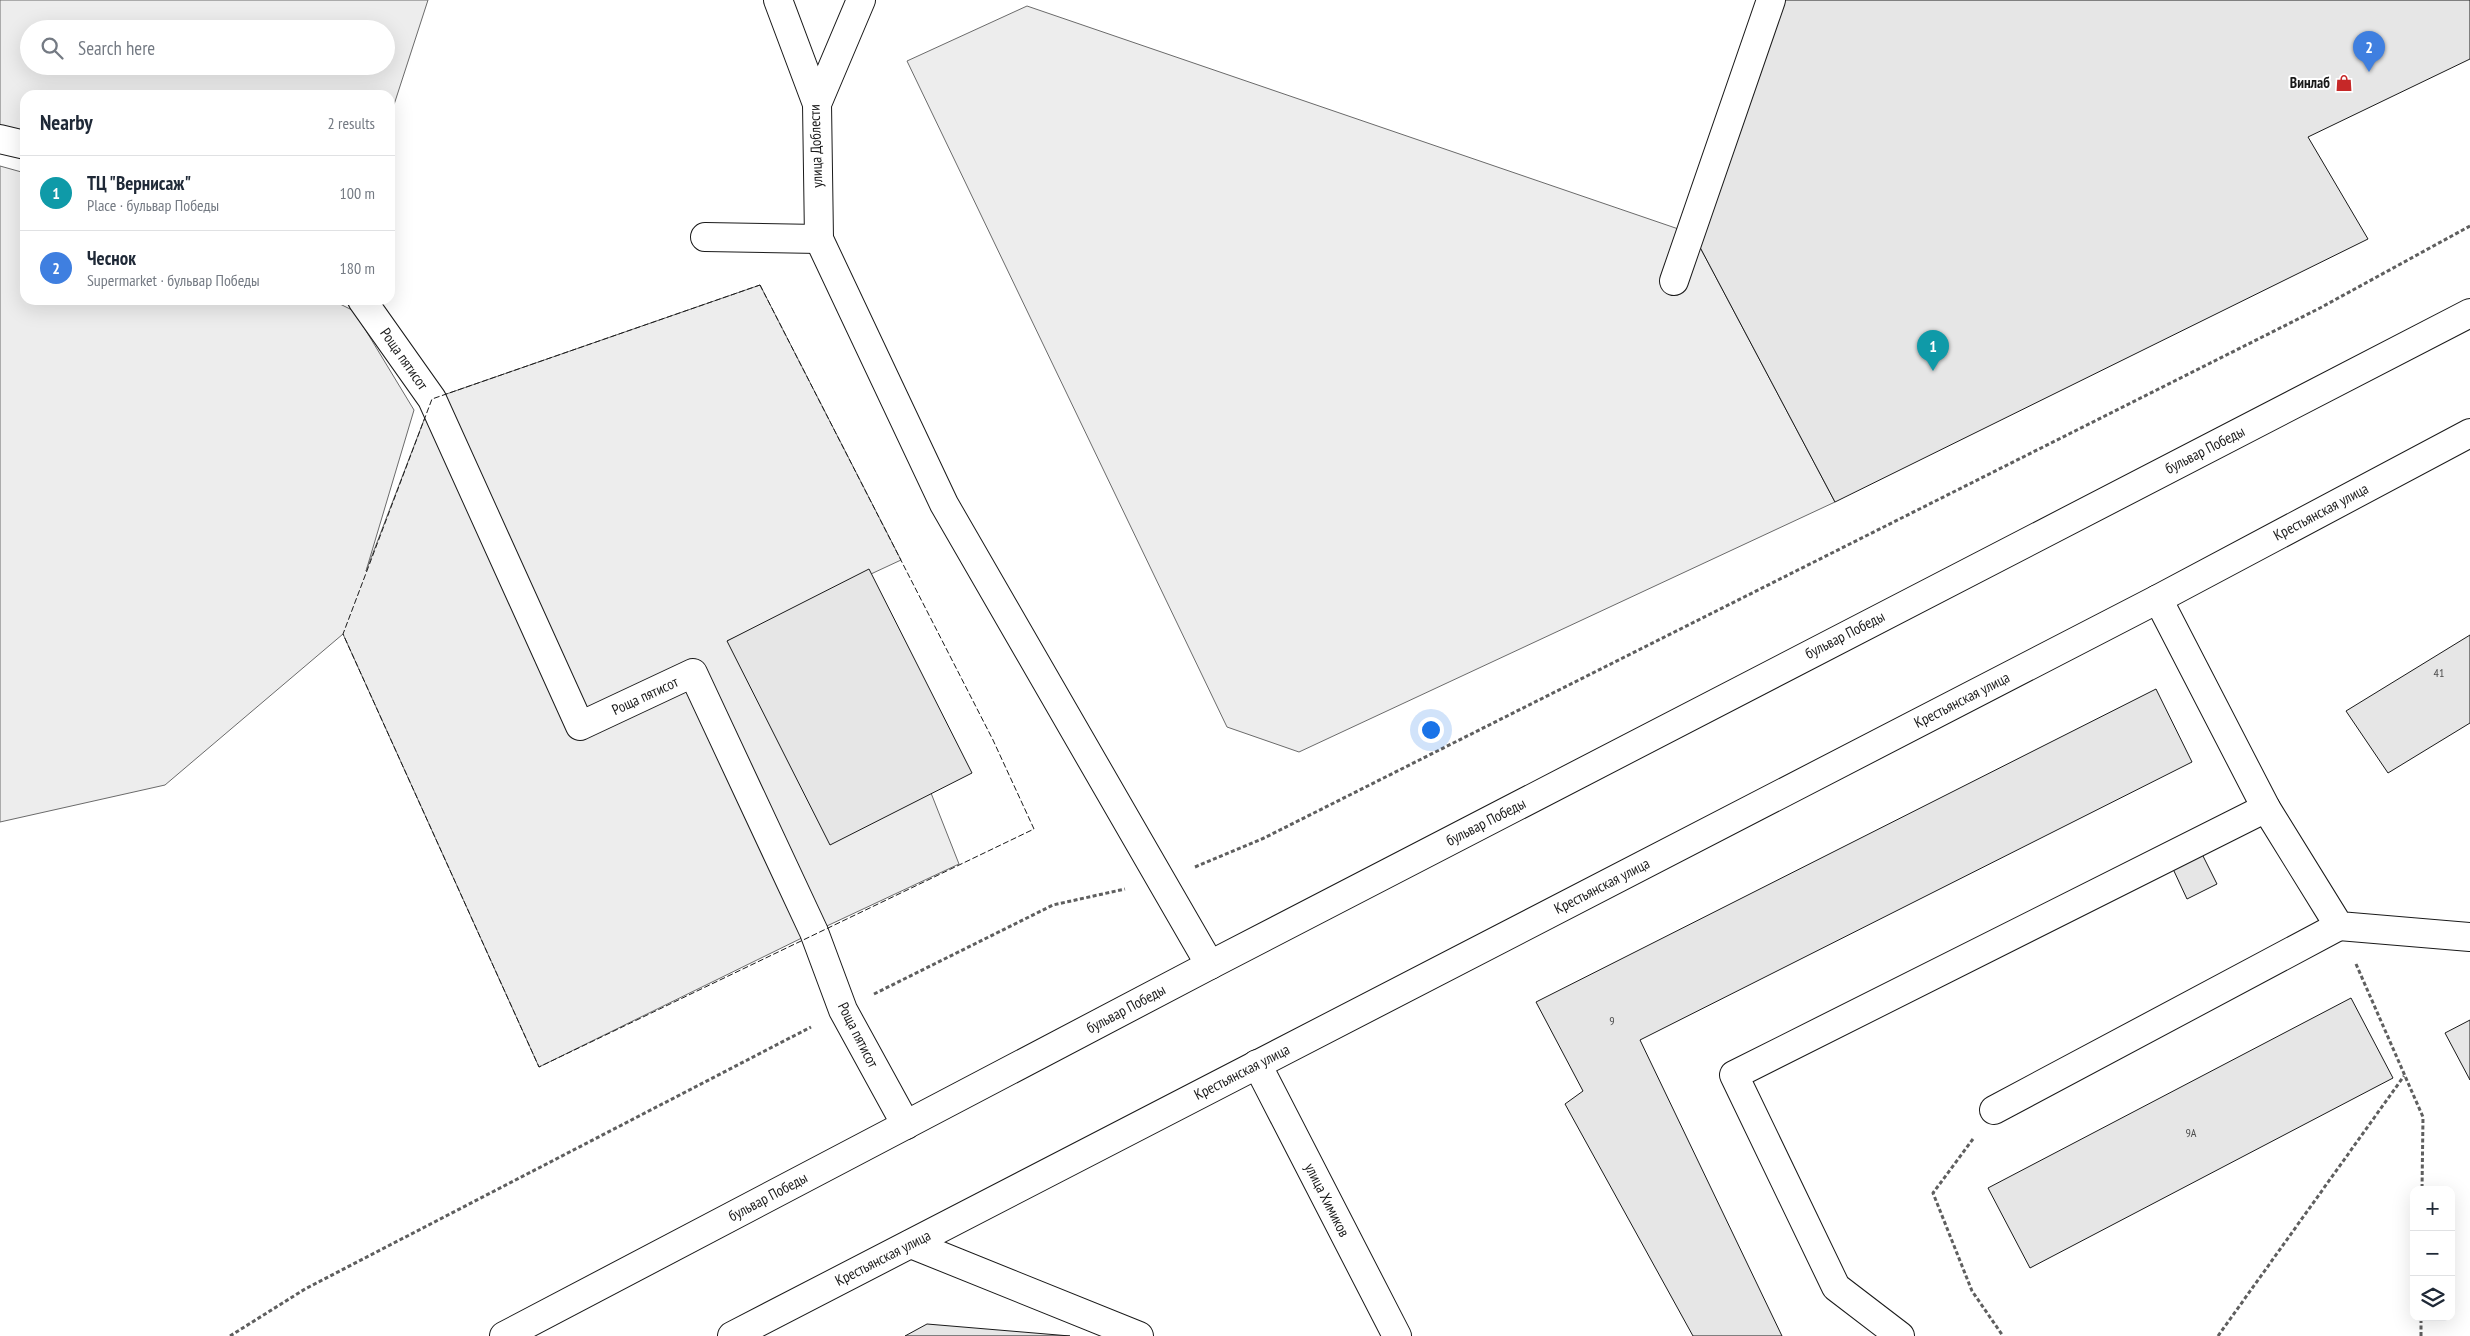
<!DOCTYPE html>
<html lang="en">
<head>
<meta charset="utf-8">
<style>
	:root { --surface:#fff; --page:#f6f6f7; --text:#1f2937; --muted:#747a83; --line:#e0e1e3; --accent:#0f766e }
	body { margin:0; font-family:"PT Sans Narrow",sans-serif; background:var(--page); color:var(--text) }
	.controls { position:absolute; right:15px; bottom:15px; display:grid; overflow:hidden; border-radius:10px; box-shadow:0 5px 20px #0002 }
	.controls button { width:45px; height:45px; display:grid; place-items:center; padding:0; border:0; border-bottom:1px solid var(--line); background:var(--surface); color:var(--text); font:25px sans-serif }
	.you { position:absolute; left:1430px; top:729px; width:18px; height:18px; margin:-12px; border:4px solid #fff; border-radius:50%; background:#1a73e8; box-shadow:0 0 0 8px #1a73e833 }
	.badge { display:grid; place-items:center; width:32px; height:32px; border-radius:50%; background:var(--accent); color:#fff; font-size:16px; font-weight:700 }
	.pin { position:absolute; translate:-50% -41px; filter:drop-shadow(0 1px 2px #0008) }
	.pin::after { content:''; position:absolute; top:26px; width:18px; height:15px; background:inherit; clip-path:polygon(0 0,100% 0,50% 100%) }
	.list { margin:0; padding:0; list-style:none }
	h2 { display:flex; justify-content:space-between; align-items:center; height:65px; margin:0; padding:0 20px; font-size:21px }
	h2 small { font-size:16px; font-weight:400; color:var(--muted) }
	.list li { display:grid; grid-template-columns:32px 1fr auto; gap:15px; align-items:center; box-sizing:border-box; height:75px; padding:0 20px; border-top:1px solid var(--line) }
	.list b { display:block; font-size:19px; white-space:nowrap }
	.list p { margin:0; font-size:16px; white-space:nowrap; color:var(--muted) }
	.list em { font-size:16px; font-style:normal; color:var(--muted) }
	.icon { flex:none; width:28px; height:28px; fill:none; stroke:currentColor; stroke-width:2; stroke-linecap:round; stroke-linejoin:round }
	.map { position:relative; flex:none; width:2470px; height:1336px; overflow:hidden }
	.search { position:absolute; background:var(--surface); box-shadow:0 5px 20px #0002; left:20px; top:20px; width:375px; height:55px; display:flex; align-items:center; gap:12px; box-sizing:border-box; padding:0 18px; border-radius:28px; color:var(--muted); font-size:19px }
	.panel { position:absolute; background:var(--surface); box-shadow:0 5px 20px #0002; left:20px; top:90px; width:375px; height:215px; border-radius:15px }
	.map>svg:first-child { display:block }
	.built { fill:#ededed; stroke:#6a6a6a; fill-rule:evenodd }
	.building { fill:#e6e6e6; stroke:#1a1a1a }
	.lines { fill:none; stroke-linecap:round; stroke-linejoin:round }
	.minor-casing { stroke:#1a1a1a; stroke-width:30 }
	.path { stroke:#5f5f5f; stroke-width:3; stroke-dasharray:4 2.5; stroke-linecap:butt }
	.minor { stroke:#fff; stroke-width:28 }
	.fence { stroke:#1a1a1a; stroke-width:1; stroke-dasharray:6 2.5; stroke-linecap:butt }
	.labels { text-anchor:middle; stroke-width:4; stroke-linejoin:round; paint-order:stroke }
	.number-label { font-size:12px; fill:#4d4d4d }
	.poi-label { font-size:15px; font-weight:bold; fill:#1a1a1a; stroke:#fff; text-anchor:end }
	.street-label { font-size:15px; fill:#1a1a1a; stroke:#fff }
</style>
</head>
<body>
<div class="map">
<svg width="2470" height="1336" viewBox="0 0 2470 1336">
	<rect width="100%" height="100%" fill="#fff"/>
	<!-- built -->
	<g class="built">
		<path d="M 0,0 L 428,0 L 390,117 L 390,95 L 25,95 L 25,140 L 0,133 ZM 29,29 L 386,29 L 386,66 L 29,66 Z"/>
		<path d="M 1027,6 L 1693,234 L 1835,502 L 1299,752 L 1227,727 L 907,61 Z"/>
		<path d="M 0,166 L 25,173 L 25,300 L 332,300 L 354,311 L 414,410 L 366,571 L 432,399 L 760,285 L 901,560 L 727,641 L 931,793 L 959,864 L 814,932 L 539,1067 L 343,634 L 165,785 L 0,822 Z"/>
	</g>
	<!-- building -->
	<g class="building">
		<path d="M 1780,0 L 2470,0 L 2470,59 L 2308,137 L 2368,239 L 1835,502 L 1693,234 Z"/>
		<path d="M 869,569 L 972,773 L 830,845 L 727,641 Z"/>
		<path d="M 2470,635 L 2470,723 L 2388,773 L 2346,711 Z"/>
		<path d="M 2156,689 L 2192,762 L 1640,1040 L 1782,1336 L 1693,1336 L 1565,1104 L 1583,1091 L 1536,1002 Z"/>
		<path d="M 2196,842 L 2217,884 L 2187,899 L 2167,856 Z"/>
		<path d="M 2351,998 L 2393,1078 L 2030,1268 L 1988,1188 Z"/>
		<path d="M 2470,1020 L 2470,1080 L 2445,1033 Z"/>
		<path d="M 927,1324 L 1070,1336 L 905,1336 Z"/>
	</g>
	<g class="lines">
		<!-- minor casing -->
		<g class="minor-casing">
			<g id="minor">
				<path d="M 778,0 L 817,104 L 819,239 L 944,504 L 1210,965"/>
				<path d="M 817,104 L 861,0"/>
				<path d="M 0,139 L 25,145"/>
				<path d="M 705,237 L 819,239"/>
				<path d="M 1674,281 L 1771,0"/>
				<path d="M 362,300 L 432,399 L 580,726 L 693,673 L 814,932 L 843,1010 L 906,1125"/>
				<path d="M 2158,599 L 2266,808 L 2339,926 L 2470,937"/>
				<path d="M 1257,1064 L 1397,1336"/>
				<path d="M 1994,1110 L 2339,926"/>
				<path d="M 911,1244 L 1139,1336"/>
				<path d="M 504,1336 L 1210,965 L 2470,313"/>
				<path d="M 732,1336 L 2158,599 L 2470,433"/>
				<path d="M 1900,1336 L 1836,1287 L 1734,1075 L 2266,808"/>
			</g>
		</g>
		<!-- path -->
		<g class="path">
			<path d="M 1195,867 L 1264,838 L 2320,308 L 2470,226"/>
			<path d="M 2356,964 L 2423,1117 L 2422,1190"/>
			<path d="M 874,994 L 1053,905 L 1125,889"/>
			<path d="M 1973,1139 L 1933,1193 L 1972,1291 L 2003,1336"/>
			<path d="M 230,1336 L 305,1289 L 811,1027"/>
			<path d="M 2218,1336 L 2404,1076"/>
			<path d="M 2421,1336 L 2421,1317"/>
		</g>
		<!-- minor -->
		<use href="#minor" class="minor"/>
		<!-- fence -->
		<path class="fence" d="M 760,285 L 993,740 L 1034,829 L 539,1067 L 343,634 L 432,399 Z"/>
	</g>
	<!-- icons -->
	<defs>
		<g id="shop-bare" transform="scale(1.35)"><path d="M-5-2.5h2.3a2.7 3.5 0 0 1 5.4 0H5L5.5 6h-11ZM-1.5-2.5h3a1.5 2.3 0 0 0-3 0Z" fill="#c62828" stroke="#fff" stroke-width="2.5" paint-order="stroke"/></g>
	</defs>
	<g fill-rule="evenodd">
		<use href="#shop-bare" x="2344" y="83"/>
	</g>
	<g class="labels">
		<!-- number labels -->
		<g class="number-label">
			<text x="2439" y="677">41</text>
			<text x="1612" y="1025">9</text>
			<text x="2191" y="1137">9А</text>
		</g>
		<!-- poi labels -->
		<g class="poi-label">
			<text x="2330" y="88">Винлаб</text>
		</g>
		<!-- street labels -->
		<g class="street-label">
			<text transform="translate(816 146) rotate(-92)" y="5">улица Доблести</text>
			<text transform="translate(404 359) rotate(55)" y="5">Роща пятисот</text>
			<text transform="translate(2205 450) rotate(-27)" y="5">бульвар Победы</text>
			<text transform="translate(2321 512) rotate(-28)" y="5">Крестьянская улица</text>
			<text transform="translate(1845 635) rotate(-27)" y="5">бульвар Победы</text>
			<text transform="translate(645 696) rotate(-25)" y="5">Роща пятисот</text>
			<text transform="translate(1962 700) rotate(-27)" y="5">Крестьянская улица</text>
			<text transform="translate(1486 822) rotate(-27)" y="5">бульвар Победы</text>
			<text transform="translate(1602 886) rotate(-27)" y="5">Крестьянская улица</text>
			<text transform="translate(1126 1009) rotate(-28)" y="5">бульвар Победы</text>
			<text transform="translate(858 1035) rotate(63)" y="5">Роща пятисот</text>
			<text transform="translate(1242 1072) rotate(-27)" y="5">Крестьянская улица</text>
			<text transform="translate(768 1197) rotate(-28)" y="5">бульвар Победы</text>
			<text transform="translate(1327 1200) rotate(63)" y="5">улица Химиков</text>
			<text transform="translate(883 1258) rotate(-27)" y="5">Крестьянская улица</text>
		</g>
	</g>
</svg>
<div class="controls">
<button>+</button>
<button>−</button>
<button><svg class="icon" aria-label="layers" viewBox="0 0 24 24"><path d="M12 4l9 5-9 5-9-5zM3 14l9 5 9-5"/></svg></button>
</div>
<div class="you"></div>
<div class="pin badge" style="left:1933px;top:371px;background:#0f9aa8">1</div>
<div class="pin badge" style="left:2369px;top:72px;background:#3f7fe0">2</div>
<div class="search"><svg class="icon" aria-label="search" viewBox="0 0 24 24"><circle cx="10" cy="10" r="6"/><path d="M15 15l6 6"/></svg>Search here</div>
<section class="panel">
<h2>Nearby<small>2 results</small></h2>
<ul class="list">
<li><span class="badge" style="background:#0f9aa8">1</span><div><b>ТЦ &quot;Вернисаж&quot;</b><p>Place · бульвар Победы</p></div><em>100 m</em></li>
<li><span class="badge" style="background:#3f7fe0">2</span><div><b>Чеснок</b><p>Supermarket · бульвар Победы</p></div><em>180 m</em></li>
</ul>
</section>
</div>
</body>
</html>
